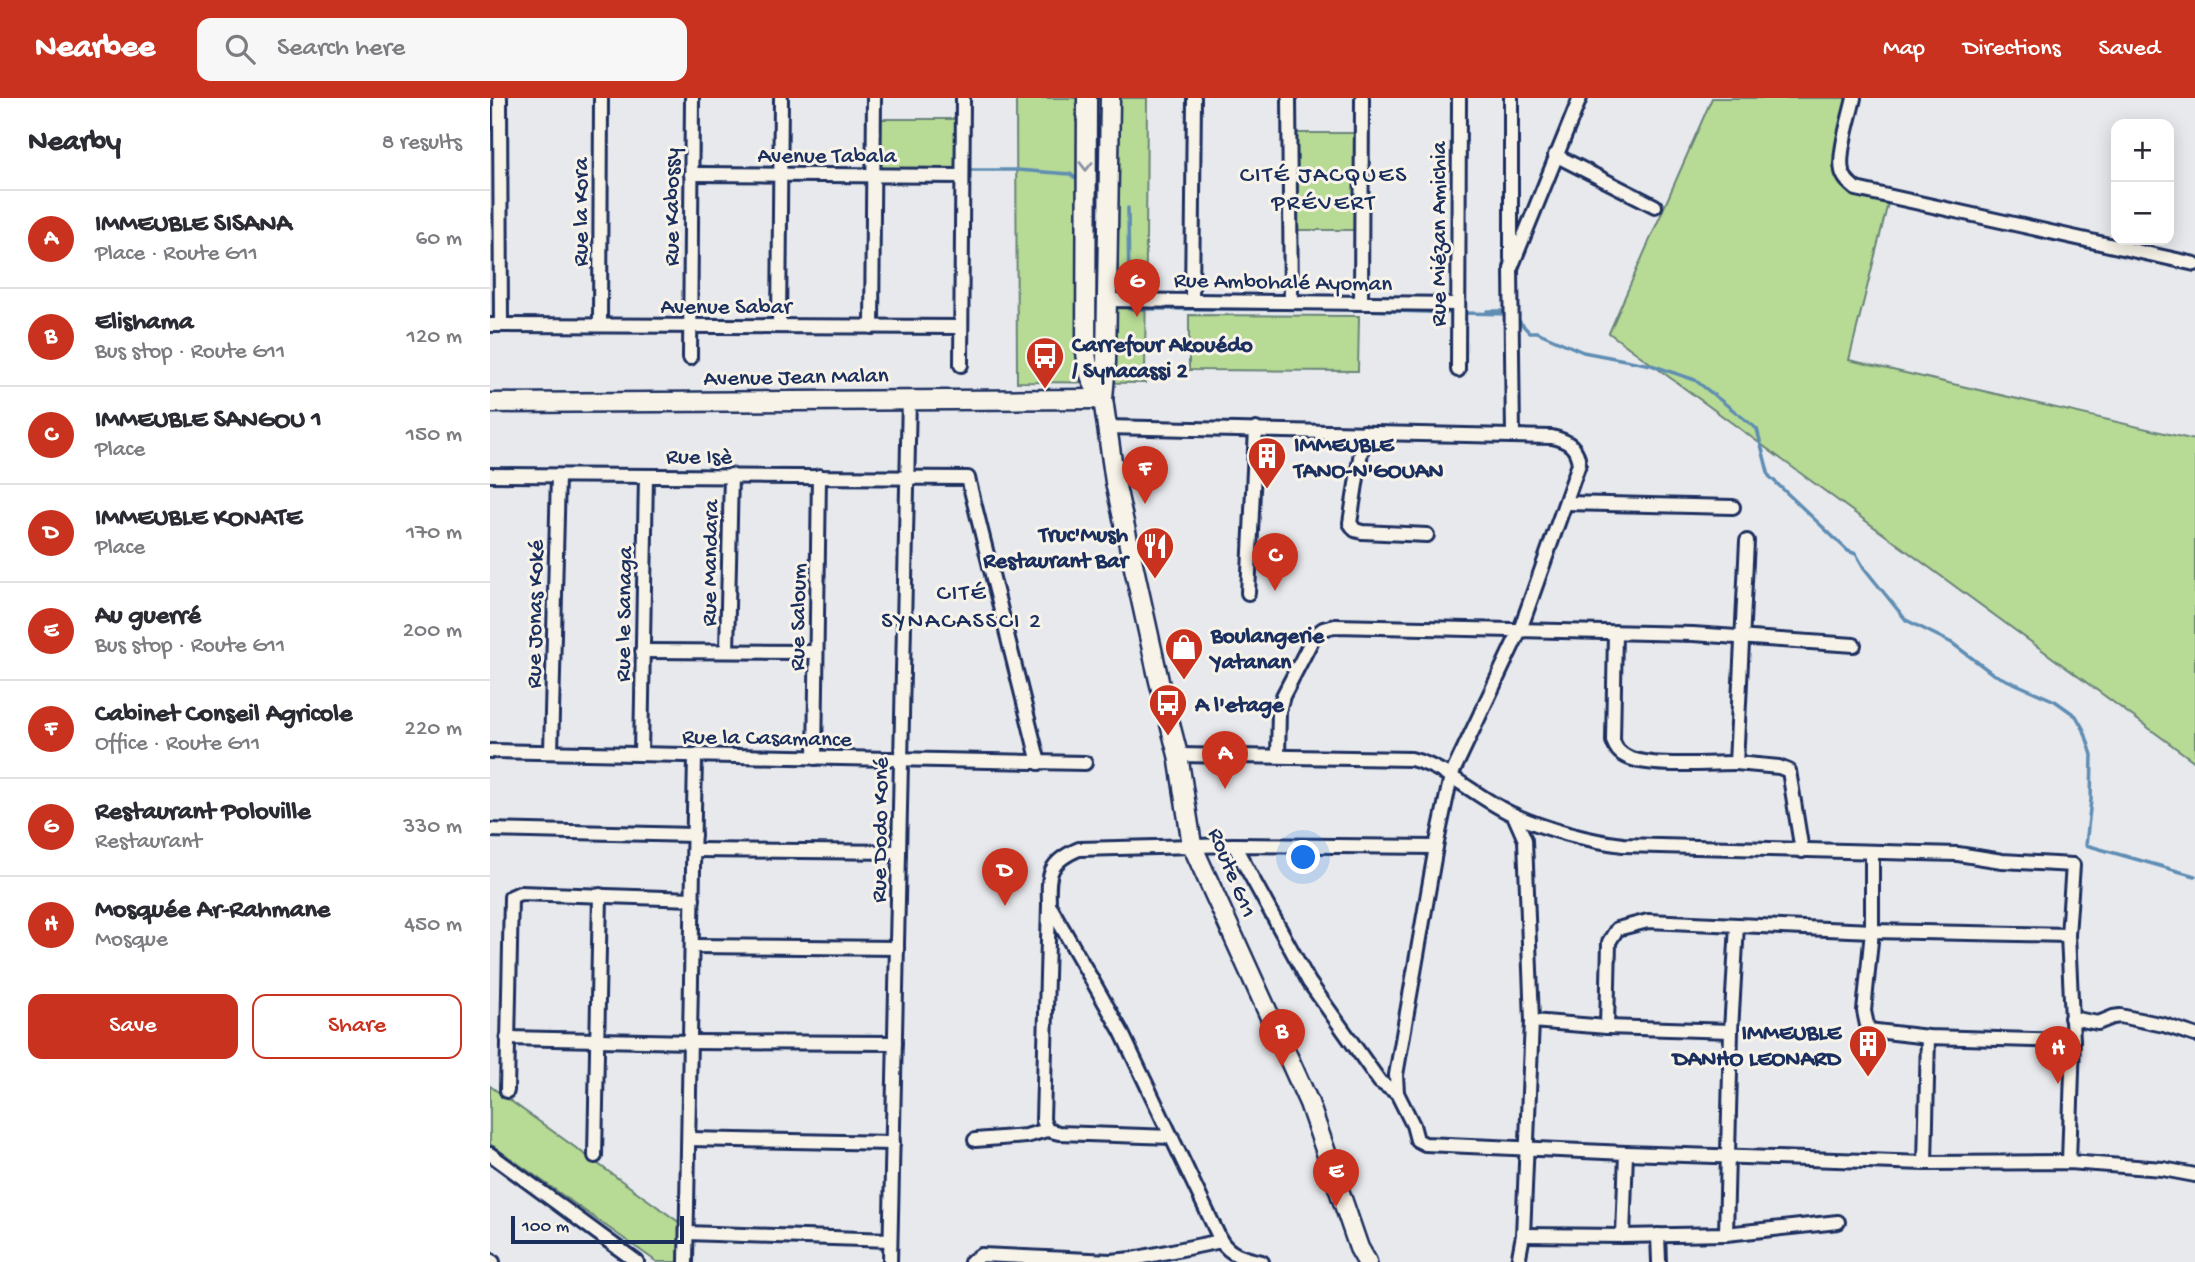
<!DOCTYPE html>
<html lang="en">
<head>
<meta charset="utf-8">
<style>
	:root { --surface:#fff; --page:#f7f7f7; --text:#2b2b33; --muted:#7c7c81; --line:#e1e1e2; --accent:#c8321e }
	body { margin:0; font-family:"Gochi Hand",sans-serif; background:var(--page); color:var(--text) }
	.controls { position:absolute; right:21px; top:21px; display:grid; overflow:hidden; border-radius:14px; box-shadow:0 4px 18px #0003 }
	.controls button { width:63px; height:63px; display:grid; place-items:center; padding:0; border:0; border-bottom:2px solid var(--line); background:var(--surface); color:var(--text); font:35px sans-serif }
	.scale { position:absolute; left:21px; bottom:18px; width:173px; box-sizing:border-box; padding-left:7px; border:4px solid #1b2f5e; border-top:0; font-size:19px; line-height:24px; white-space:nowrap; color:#1b2f5e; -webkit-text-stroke:5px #f7f3e8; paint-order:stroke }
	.you { position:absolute; left:814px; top:760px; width:24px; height:24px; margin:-18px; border:5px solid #fff; border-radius:50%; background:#1a73e8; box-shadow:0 0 0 10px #1a73e833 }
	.badge { display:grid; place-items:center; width:46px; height:46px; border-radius:50%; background:var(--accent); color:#fff; font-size:23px; font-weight:700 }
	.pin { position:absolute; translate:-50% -58px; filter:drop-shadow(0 2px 4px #0008) }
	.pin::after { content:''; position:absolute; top:37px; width:24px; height:21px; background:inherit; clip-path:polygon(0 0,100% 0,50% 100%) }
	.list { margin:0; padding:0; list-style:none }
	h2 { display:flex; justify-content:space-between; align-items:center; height:91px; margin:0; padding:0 28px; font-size:30px }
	h2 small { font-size:23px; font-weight:400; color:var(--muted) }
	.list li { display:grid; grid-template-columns:46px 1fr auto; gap:21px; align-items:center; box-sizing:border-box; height:98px; padding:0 28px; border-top:2px solid var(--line) }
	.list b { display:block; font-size:26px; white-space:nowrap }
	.list p { margin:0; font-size:23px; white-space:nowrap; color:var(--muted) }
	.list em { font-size:23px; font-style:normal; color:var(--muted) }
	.actions { display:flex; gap:14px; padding:21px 28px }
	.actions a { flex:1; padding:16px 0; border:2px solid var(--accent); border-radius:14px; text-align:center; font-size:24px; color:var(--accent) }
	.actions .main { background:var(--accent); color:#fff }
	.icon { flex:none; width:38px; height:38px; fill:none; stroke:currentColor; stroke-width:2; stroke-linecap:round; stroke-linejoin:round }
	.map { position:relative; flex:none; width:1705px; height:1164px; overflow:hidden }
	header { display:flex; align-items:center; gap:42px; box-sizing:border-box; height:98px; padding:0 35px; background:var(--accent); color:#fff }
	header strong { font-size:33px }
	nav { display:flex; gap:38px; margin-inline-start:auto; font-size:24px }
	.search { width:490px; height:63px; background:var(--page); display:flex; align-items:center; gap:18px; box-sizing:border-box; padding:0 24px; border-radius:14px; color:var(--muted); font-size:26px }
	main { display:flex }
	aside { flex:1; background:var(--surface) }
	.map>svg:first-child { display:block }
	.grass { fill:#b7da94; stroke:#698479; stroke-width:2 }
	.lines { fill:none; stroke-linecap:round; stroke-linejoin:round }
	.stream { stroke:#5e8db3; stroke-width:3.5 }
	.street-casing { stroke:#1b2f5e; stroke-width:18 }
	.secondary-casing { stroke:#1b2f5e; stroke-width:23 }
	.street { stroke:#f7f3e8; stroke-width:12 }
	.secondary { stroke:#f7f3e8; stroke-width:18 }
	.oneway { stroke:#8991a3 }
	.labels { text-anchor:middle; stroke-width:6; stroke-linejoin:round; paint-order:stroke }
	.street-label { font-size:23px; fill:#1b2f5e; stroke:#f7f3e8 }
	.poi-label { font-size:23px; font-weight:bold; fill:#1b2f5e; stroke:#f7f3e8; text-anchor:start }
	.neighbourhood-label { font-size:24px; letter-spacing:2px; fill:#1b2f5e; stroke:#f7f3e8 }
</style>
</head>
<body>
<header>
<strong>Nearbee</strong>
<div class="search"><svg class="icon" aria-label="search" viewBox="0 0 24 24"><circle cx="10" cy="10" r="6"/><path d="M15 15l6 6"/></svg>Search here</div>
<nav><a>Map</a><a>Directions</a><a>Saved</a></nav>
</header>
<main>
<aside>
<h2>Nearby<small>8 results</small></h2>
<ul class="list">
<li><span class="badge">A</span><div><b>IMMEUBLE SISANA</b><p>Place · Route G11</p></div><em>60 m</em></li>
<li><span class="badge">B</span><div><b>Elishama</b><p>Bus stop · Route G11</p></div><em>120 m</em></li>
<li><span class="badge">C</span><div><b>IMMEUBLE SANGOU 1</b><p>Place</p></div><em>150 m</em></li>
<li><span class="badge">D</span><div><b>IMMEUBLE KONATE</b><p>Place</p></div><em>170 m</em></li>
<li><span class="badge">E</span><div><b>Au guerré</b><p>Bus stop · Route G11</p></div><em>200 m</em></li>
<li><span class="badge">F</span><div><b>Cabinet Conseil Agricole</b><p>Office · Route G11</p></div><em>220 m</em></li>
<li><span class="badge">G</span><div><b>Restaurant Poloville</b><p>Restaurant</p></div><em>330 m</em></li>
<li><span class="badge">H</span><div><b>Mosquée Ar-Rahmane</b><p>Mosque</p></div><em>450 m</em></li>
</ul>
<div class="actions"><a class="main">Save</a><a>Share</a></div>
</aside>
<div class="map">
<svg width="1705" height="1164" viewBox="0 0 1705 1164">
	<rect width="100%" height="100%" fill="#e8e9ed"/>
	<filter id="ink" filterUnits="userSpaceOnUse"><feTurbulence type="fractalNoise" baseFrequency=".0143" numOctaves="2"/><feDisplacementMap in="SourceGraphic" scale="14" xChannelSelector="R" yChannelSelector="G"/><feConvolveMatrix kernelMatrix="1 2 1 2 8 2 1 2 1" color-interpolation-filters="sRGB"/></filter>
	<g filter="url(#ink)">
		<!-- grass -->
		<g class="grass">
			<path d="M 526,0 L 657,0 L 655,285 L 527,284 Z"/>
			<path d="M 1222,0 L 1361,0 L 1345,70 L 1363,96 L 1398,105 L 1359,262 L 1705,342 L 1705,664 L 1119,235 Z"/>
			<rect x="391" y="21" width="75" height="50"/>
			<rect x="806" y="35" width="61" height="97"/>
			<path d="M 699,217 L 869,218 L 868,273 L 699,272 Z"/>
			<path d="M 0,988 L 190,1125 L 189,1164 L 167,1164 L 0,1046 Z"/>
		</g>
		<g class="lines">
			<!-- stream -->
			<g class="stream">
				<path d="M 208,54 L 208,68 L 227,70"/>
				<path d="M 209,54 L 209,0"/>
				<path d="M 225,70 L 284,71"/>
				<path d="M 300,71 L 343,71"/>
				<path d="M 391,71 L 432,71"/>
				<path d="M 431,72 L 469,72"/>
				<path d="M 477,72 L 527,72 L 580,76 L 592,85"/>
				<path d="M 604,106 L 611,125"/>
				<path d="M 638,110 L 639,194"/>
				<path d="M 625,169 L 635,198"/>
				<path d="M 637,206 L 639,211 L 844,211 L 965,215"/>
				<path d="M 997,213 L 1016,213"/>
				<path d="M 973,215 L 1018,216"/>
				<path d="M 1027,221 L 1039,234 L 1047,234 L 1093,254 L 1161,267 L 1205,282 L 1267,331 L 1279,378 L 1358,453 L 1366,456 L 1374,470 L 1416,522 L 1462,545 L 1503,576 L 1565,603 L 1586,618 L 1594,632 L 1602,657 L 1601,702 L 1596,747 L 1705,778"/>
			</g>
			<!-- street casing -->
			<g class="street-casing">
				<g id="street">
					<path d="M 10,0 L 11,227"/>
					<path d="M 799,0 L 801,203"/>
					<path d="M 1021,0 L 1021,161"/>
					<path d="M 1364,0 C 1360,19 1348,55 1352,73 C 1354,81 1360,86 1366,91 L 1705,166"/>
					<path d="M 1065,57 L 1165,108"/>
					<path d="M 201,76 L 472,78"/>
					<path d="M 617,202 L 967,206"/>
					<path d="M 702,202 L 704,0"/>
					<path d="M 871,204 L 872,0"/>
					<path d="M 0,227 L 471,229"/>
					<path d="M 110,227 L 111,0"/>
					<path d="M 289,228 L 291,0"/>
					<path d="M 382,229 L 384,0"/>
					<path d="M 200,260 L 202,0"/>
					<path d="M 471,267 L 473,0"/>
					<path d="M 968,272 L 969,0"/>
					<path d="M 616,329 L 1062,339 C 1079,343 1087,349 1089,366 L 1030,532 L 961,678 L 946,749 L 906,977 L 907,995 L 890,984 L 819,884 L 744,747"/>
					<path d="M 874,334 L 860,425 L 865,432 L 872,434 L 937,437"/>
					<path d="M 1023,338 L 1021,170 L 1090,0"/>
					<path d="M 0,377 L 478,380 L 549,665"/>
					<path d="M 1076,405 L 1243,409"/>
					<path d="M 1257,443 L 1246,665 L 1289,669 L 1299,673 L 1312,753"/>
					<path d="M 758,495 L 766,331"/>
					<path d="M 1125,534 L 1123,643 C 1126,651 1129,655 1137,659 C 1159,670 1219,665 1246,665"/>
					<path d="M 152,553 L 325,554"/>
					<path d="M 237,553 L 241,377"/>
					<path d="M 0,653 L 595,665"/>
					<path d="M 61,654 L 68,378"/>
					<path d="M 151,656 L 156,378"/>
					<path d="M 688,657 L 921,661 C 960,671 988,701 1024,717 C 1055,731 1099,743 1133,747 L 1468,756 L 1512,763 L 1583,767 L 1578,837 L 1583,943 L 1579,1064"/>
					<path d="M 788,658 L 789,613 L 793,598 L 824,538 L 833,531 L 845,528 L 1203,536 L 1364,547"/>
					<path d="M 325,660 L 329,378"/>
					<path d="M 1024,717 L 1035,742 L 1042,923 L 1033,1137 L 1028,1164"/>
					<path d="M 0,732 L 204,737"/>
					<path d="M 205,752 L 409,754"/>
					<path d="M 1382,755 L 1382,833 L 1374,913 L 1378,932 L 1438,939 L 1583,943"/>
					<path d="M 561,810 L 631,933 L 731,1143 C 741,1158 755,1160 772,1164"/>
					<path d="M 203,848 L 407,850"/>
					<path d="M 1581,920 L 1608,925 L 1623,919 L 1630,918 L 1674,927 L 1705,937"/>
					<path d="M 1042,923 L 1117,929 L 1241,933"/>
					<path d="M 1117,929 L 1119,844 L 1127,831 L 1158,823 L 1382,833 L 1578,837"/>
					<path d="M 17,940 L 201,944 L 405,945"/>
					<path d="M 17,993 L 21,799 L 30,795 L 203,801"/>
					<path d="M 907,995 L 923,1027 L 927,1042 L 935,1046 L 1136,1055 L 1435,1065 L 1579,1064 L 1673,1071 L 1705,1077"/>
					<path d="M 682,1039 L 569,1035 L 557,1032 L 553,1022 L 559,806 C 558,776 558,764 589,751 L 744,747 L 946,749"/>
					<path d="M 199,1041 L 403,1045"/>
					<path d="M 485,1042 L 536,1038 L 557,1032"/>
					<path d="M 0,1056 L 147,1164"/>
					<path d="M 105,1058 L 110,797"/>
					<path d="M 1435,1065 L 1438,939"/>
					<path d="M 197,1135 L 400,1142"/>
					<path d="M 1236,1136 L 1241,933 L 1247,827"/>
					<path d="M 1033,1137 L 1133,1138 L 1236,1136 L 1348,1124"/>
					<path d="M 1168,1137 L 1169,1164"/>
					<path d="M 1133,1138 L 1136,1055"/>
					<path d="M 0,1162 L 3,1164"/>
					<path d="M 196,1164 L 205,658"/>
					<path d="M 400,1164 L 419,300"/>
					<path d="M 481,1164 L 491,1157 L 621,1163 L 643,1161 L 731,1143"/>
				</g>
			</g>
			<!-- secondary casing -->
			<g class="secondary-casing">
				<g id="secondary">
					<path d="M 597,0 L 596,254 C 598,273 601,286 613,301"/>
					<path d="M 620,0 L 616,264 L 613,301 L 625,384 L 669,583 L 688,657 L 702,747 L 819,1005 L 869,1150 L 877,1164"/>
					<path d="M 0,305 L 613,301"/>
				</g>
			</g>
			<!-- street -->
			<use href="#street" class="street"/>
			<!-- secondary -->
			<use href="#secondary" class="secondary"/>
		</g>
		<!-- one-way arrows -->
		<defs><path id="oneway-chevron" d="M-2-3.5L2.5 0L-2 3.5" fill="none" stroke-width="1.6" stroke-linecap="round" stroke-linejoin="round" transform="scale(1.75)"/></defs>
		<use class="oneway" href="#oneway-chevron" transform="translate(596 68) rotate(90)"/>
	</g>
	<!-- icons -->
	<defs>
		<g id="bus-pin" transform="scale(2.0125)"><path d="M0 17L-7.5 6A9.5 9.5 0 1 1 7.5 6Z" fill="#c8321e" stroke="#f7f3e8"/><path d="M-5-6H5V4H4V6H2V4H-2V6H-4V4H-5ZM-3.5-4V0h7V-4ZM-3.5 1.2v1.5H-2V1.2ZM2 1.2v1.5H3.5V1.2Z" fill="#fff"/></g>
		<g id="building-pin" transform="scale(2.0125)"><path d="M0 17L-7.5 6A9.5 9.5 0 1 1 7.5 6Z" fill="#c8321e" stroke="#f7f3e8"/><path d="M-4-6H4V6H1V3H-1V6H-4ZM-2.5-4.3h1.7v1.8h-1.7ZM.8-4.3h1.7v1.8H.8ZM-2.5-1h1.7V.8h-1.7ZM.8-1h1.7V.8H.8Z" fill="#fff"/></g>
		<g id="restaurant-pin" transform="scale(2.0125)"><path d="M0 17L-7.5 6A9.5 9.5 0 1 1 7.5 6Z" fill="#c8321e" stroke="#f7f3e8"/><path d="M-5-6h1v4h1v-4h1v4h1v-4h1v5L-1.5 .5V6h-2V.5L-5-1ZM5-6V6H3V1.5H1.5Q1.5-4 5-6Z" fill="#fff"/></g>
		<g id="shop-pin" transform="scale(2.0125)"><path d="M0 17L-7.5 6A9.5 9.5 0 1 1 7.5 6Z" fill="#c8321e" stroke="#f7f3e8"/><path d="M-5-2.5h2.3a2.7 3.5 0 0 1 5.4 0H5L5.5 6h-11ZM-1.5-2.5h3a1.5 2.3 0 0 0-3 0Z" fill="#fff"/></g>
	</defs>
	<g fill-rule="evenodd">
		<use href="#bus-pin" x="555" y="258"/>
		<use href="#building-pin" x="777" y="358"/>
		<use href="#restaurant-pin" x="665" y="448"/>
		<use href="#shop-pin" x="694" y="549"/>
		<use href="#bus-pin" x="678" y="605"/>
		<use href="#building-pin" x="1378" y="946"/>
	</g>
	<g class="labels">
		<!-- street labels -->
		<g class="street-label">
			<text x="337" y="64">Avenue Tabala</text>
			<text transform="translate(180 109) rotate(-90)" y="8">Rue Kabossy</text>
			<text transform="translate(89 114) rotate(-90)" y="8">Rue la Kora</text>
			<text transform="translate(947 136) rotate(-90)" y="8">Rue Miézan Amichia</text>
			<text transform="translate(793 182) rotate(1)" y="8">Rue Ambohalé Ayoman</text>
			<text x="236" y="215">Avenue Sabar</text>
			<text transform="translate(306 277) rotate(-1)" y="8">Avenue Jean Malan</text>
			<text x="209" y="365">Rue Isè</text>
			<text transform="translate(218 465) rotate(-89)" y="8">Rue Mandara</text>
			<text transform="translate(43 516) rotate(-89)" y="8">Rue Jonas Koké</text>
			<text transform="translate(132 516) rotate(-89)" y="8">Rue le Sanaga</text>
			<text transform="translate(306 519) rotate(-89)" y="8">Rue Saloum</text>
			<text transform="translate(277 638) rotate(1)" y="8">Rue la Casamance</text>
			<text transform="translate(388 732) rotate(-89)" y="8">Rue Dodo Koné</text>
			<text transform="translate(744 774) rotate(68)" y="8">Route G11</text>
		</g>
		<!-- poi labels -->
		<g class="poi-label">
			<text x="582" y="253">Carrefour Akouédo<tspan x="582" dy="26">/ Synacassi 2</tspan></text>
			<text x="804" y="353">IMMEUBLE<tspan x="804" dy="26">TANO-N'GOUAN</tspan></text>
			<text x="638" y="443" text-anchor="end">Truc'Mush<tspan x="638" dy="26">Restaurant Bar</tspan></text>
			<text x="721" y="544">Boulangerie<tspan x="721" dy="26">Yatanan</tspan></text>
			<text x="705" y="613">A l'etage</text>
			<text x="1351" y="941" text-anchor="end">IMMEUBLE<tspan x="1351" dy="26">DANHO LEONARD</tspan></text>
		</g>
		<!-- neighbourhood labels -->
		<g class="neighbourhood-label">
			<text x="834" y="83">CITÉ JACQUES<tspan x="834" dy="28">PRÉVERT</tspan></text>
			<text x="472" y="501">CITÉ<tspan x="472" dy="28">SYNACASSCI 2</tspan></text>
		</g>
	</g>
</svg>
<div class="controls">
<button>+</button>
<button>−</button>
</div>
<div class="scale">100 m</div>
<div class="you"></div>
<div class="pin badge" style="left:735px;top:691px">A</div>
<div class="pin badge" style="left:792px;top:969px">B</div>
<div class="pin badge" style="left:785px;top:493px">C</div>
<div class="pin badge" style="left:515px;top:808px">D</div>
<div class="pin badge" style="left:846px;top:1109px">E</div>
<div class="pin badge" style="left:655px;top:406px">F</div>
<div class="pin badge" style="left:647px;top:219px">G</div>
<div class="pin badge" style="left:1568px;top:986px">H</div>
</div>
</main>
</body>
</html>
